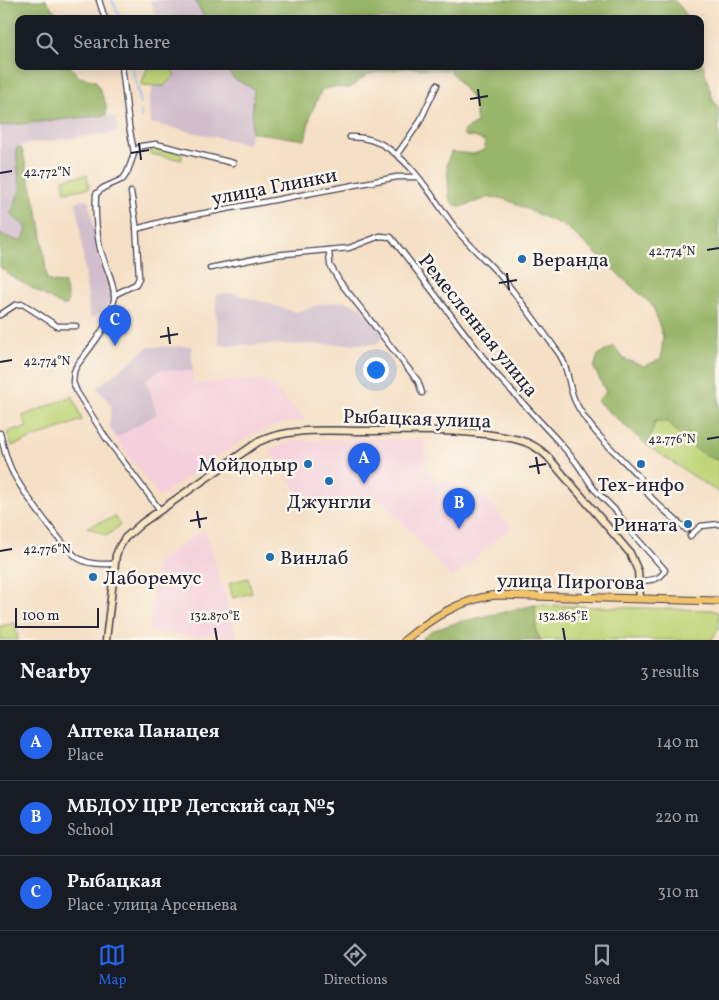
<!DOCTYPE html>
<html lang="en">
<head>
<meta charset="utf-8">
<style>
	:root { --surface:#171b24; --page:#242831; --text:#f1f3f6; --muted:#9ea1a6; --line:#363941; --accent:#2563eb }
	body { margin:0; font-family:Vollkorn,serif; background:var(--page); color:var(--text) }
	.scale { position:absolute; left:15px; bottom:12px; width:84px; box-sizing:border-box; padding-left:5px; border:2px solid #22223b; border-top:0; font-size:14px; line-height:18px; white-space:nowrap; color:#22223b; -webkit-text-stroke:4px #fbf7ec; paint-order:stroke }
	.you { position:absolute; left:375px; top:369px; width:18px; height:18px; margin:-12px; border:4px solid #fff; border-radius:50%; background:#1a73e8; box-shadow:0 0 0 8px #1a73e833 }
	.badge { display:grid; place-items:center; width:32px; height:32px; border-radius:50%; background:var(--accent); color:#fff; font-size:16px; font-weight:700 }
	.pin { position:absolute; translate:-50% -41px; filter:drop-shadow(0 1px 2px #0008) }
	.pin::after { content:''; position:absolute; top:26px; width:18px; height:15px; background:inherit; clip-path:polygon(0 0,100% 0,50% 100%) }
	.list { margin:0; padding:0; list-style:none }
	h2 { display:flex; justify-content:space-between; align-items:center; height:65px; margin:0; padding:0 20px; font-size:21px }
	h2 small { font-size:16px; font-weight:400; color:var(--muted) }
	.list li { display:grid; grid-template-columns:32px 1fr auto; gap:15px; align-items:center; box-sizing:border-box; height:75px; padding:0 20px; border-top:1px solid var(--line) }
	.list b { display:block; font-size:19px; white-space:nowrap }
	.list p { margin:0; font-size:16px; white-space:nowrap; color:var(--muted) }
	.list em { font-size:16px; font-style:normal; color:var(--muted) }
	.icon { flex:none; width:28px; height:28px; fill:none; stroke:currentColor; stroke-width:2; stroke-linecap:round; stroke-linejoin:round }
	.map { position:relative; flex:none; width:719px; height:640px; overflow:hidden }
	.search { position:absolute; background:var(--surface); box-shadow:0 2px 12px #0003; left:15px; right:15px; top:15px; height:55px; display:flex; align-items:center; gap:12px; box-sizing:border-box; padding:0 18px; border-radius:10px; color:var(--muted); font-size:19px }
	.sheet { height:290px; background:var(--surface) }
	nav { display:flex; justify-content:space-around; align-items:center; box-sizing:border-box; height:70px; border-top:1px solid var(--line); background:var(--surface); font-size:14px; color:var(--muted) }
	nav a { display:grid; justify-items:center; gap:2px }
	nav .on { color:var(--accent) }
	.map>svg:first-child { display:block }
	.built { fill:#f5cfdc }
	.industrial { fill:#d1bdcc }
	.green { fill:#c0d579; stroke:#717c5a }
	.forest { fill:#98b669; stroke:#5d6c52 }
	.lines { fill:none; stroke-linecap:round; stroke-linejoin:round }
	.stream { stroke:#87bcf6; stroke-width:2 }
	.street-casing { stroke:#423e50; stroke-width:7 }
	.secondary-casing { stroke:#423e50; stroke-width:9 }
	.primary-casing { stroke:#423e50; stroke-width:9 }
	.street { stroke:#fff; stroke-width:4.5 }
	.secondary { stroke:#f9e7c3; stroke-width:6 }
	.primary { stroke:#f1c36a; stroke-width:7 }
	.ticks { fill:none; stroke:#22223b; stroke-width:2 }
	.poi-dot { fill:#1f6fb2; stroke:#fbf7ec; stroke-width:2 }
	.labels { text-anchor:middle; stroke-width:5; stroke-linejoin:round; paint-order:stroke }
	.street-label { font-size:20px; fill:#22223b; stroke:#fbf7ec }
	.poi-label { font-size:20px; fill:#22223b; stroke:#fbf7ec; text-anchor:start }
	.ticks-label { font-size:12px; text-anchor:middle; fill:#22223b; stroke:#fbf7ec; stroke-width:5; stroke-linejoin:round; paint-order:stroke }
</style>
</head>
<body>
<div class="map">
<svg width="719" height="640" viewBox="0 0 719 640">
	<rect width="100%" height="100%" fill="#fbf7ec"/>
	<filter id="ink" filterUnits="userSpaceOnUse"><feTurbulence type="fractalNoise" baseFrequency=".02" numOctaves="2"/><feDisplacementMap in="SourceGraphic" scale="10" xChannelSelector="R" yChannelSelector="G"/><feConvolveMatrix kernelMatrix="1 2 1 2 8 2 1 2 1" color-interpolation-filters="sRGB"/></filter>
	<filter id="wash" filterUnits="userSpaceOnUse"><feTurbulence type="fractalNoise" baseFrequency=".0096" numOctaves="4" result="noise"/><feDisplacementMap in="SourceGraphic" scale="20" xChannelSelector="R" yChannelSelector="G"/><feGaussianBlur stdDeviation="1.12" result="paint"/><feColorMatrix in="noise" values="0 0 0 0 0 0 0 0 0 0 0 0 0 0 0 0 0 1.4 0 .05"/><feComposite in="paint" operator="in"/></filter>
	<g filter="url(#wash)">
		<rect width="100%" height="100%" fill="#f5dfc5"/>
		<!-- built -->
		<g class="built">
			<path d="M 160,370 L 193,371 L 194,384 L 253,380 L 264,381 L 271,385 L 304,417 L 304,420 L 280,424 L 258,431 L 222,453 L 159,497 L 116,438 L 157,414 L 146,379 Z"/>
			<path d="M 366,438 L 423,440 L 425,443 L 424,464 L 433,477 L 482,494 L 511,527 L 452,578 L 383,500 L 345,502 L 336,506 L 310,509 L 269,450 L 293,441 Z"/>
			<path d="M 205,528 L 238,640 L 225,640 L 219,631 L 201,637 L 149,632 L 156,563 Z"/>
		</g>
		<!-- industrial -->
		<g class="industrial">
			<path d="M 150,0 L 195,0 L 205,19 L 158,19 Z"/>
			<path d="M 158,66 L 225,66 L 233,78 L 254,89 L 251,132 L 248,144 L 150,123 L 149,102 Z"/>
			<path d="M 106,115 L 116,118 L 118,132 L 26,144 L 16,148 L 20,183 L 20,190 L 11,209 L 12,216 L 24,225 L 27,230 L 23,239 L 18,241 L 0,234 L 0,126 Z"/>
			<path d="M 86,199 L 89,201 L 99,257 L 112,301 L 94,318 L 90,317 L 79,218 L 76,202 Z"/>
			<path d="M 233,293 L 296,312 L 318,305 L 344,301 L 361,307 L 385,335 L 376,344 L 219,345 L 216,311 L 216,294 Z"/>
			<path d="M 191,346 L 193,371 L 160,370 L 146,379 L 157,414 L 116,438 L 109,427 L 112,406 L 97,388 L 148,347 Z"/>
		</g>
		<!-- green -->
		<g class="green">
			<path d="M 148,66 L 170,66 L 175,75 L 164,86 L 141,85 Z"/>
			<path d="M 152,146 L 182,153 L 182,160 L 150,154 Z"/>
			<path d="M 87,175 L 89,188 L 65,192 L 63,179 Z"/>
			<path d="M 73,396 L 82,420 L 12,446 L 7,432 L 18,428 L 19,430 L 27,427 L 23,416 Z"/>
			<path d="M 655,421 L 669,422 C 683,441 697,452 719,461 L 719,493 L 648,446 Z"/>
			<path d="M 115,517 L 120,525 L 107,536 L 87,527 Z"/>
			<path d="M 248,578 L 252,593 L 233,598 L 229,583 Z"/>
			<path d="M 535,605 L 713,610 L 719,613 L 719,630 L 716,632 L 712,640 L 541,640 L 536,632 Z"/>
			<path d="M 15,623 L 18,640 L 0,640 L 0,626 Z"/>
		</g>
		<!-- forest -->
		<g class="forest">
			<path d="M 0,0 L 46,0 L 56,13 L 57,19 L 19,19 L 19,66 L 70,66 L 79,77 L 96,81 L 106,104 L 106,115 L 0,126 Z"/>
			<path d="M 195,0 L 674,0 L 681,7 L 687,19 L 205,19 Z"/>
			<path d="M 700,54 L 712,97 L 719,110 L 719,461 C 696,452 684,441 669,422 L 655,421 L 648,446 L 597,401 L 606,392 L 594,368 L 598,355 L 614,346 L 624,359 L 644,366 L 661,359 L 663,337 L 653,306 L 568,228 L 505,199 L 490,197 L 460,207 L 452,203 L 449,196 L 447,163 L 451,152 L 474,154 L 484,150 L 485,141 L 474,137 L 465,136 L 463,134 L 464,130 L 477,123 L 474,102 L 450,70 L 406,68 L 368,74 L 350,88 L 334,87 L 322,89 L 311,113 L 305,140 L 251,132 L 254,89 L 233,78 L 225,66 L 700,66 Z"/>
			<path d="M 20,147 L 22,149 L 40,222 L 47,279 L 52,282 L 65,283 L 68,301 L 67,305 L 63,306 L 11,276 L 0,267 L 0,234 L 18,241 L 23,239 L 27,230 L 24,225 L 12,216 L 11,213 L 20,190 L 16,148 Z"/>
			<path d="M 535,605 L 536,632 L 541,640 L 421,640 L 431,631 L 459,622 Z"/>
		</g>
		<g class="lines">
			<!-- stream -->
			<g class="stream">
				<path d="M 112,0 L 121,19"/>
				<path d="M 132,66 L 139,94 L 140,103"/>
				<path d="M 141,112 L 141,117"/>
			</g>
		</g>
	</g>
	<g filter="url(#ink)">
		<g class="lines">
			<!-- street casing -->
			<g class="street-casing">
				<g id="street">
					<path d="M 99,0 L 105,19"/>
					<path d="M 122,66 L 129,126 L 134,152 L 133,157 L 127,173 L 123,179 L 103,188 L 96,194 C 95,212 96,230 100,248 C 104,263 116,286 114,300 C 111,325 90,347 76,367 L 74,372 L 73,382 L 77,392 L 106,438 L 160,510"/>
					<path d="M 350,137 C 364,137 377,140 389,149 C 420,170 437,206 460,234 C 474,250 491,265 505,281 C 524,305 542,330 560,355 C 569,369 568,386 575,401 C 590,432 617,453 639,477 C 644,482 644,489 648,494 C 659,507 674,518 687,530"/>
					<path d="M 134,152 L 141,146 L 156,144 L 233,163"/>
					<path d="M 398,155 L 398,153 L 419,123 L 437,85"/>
					<path d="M 136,229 L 173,219 L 397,177 L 417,177"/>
					<path d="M 329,250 L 330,265 L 340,282 L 418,381 L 422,393"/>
					<path d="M 210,268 L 274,255 L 349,248 L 380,236 L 391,237 L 496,374 L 558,441 L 576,462 L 594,489 L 616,511 L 631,532 L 665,570 C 660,581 650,580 639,581"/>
					<path d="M 114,295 L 136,284 L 139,278 L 136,224 L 131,192"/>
					<path d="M 0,315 L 15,305 L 23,304 L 57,326 L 76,326"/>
					<path d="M 0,433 C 3,446 6,460 13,473 C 21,489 64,549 78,558 C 89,565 103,564 115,564"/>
					<path d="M 690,536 L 701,526 L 719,524"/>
				</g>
			</g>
			<!-- secondary casing -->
			<g class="secondary-casing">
				<path id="secondary" d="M 106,640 L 116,555 L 120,546 L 125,538 L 142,523 L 258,442 C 289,427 329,431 363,431 C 414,431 469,428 519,440 C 531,443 540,449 548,457 L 630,553 L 638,571 L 640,598"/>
			</g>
			<!-- primary casing -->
			<g class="primary-casing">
				<path id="primary" d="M 405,640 C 433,617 459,600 496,595 L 719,601"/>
			</g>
			<!-- street -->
			<use href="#street" class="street"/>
			<!-- secondary -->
			<use href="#secondary" class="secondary"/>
			<!-- primary -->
			<use href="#primary" class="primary"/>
		</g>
	</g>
	<!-- ticks -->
	<path class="ticks" d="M 478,89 L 480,106M 470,99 L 488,96M 139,143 L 141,160M 131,153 L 149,150M 0,173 L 12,171M 707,250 L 719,248M 507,273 L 509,290M 499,283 L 517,280M 168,327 L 170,344M 160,337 L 178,334M 0,362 L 12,360M 707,439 L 719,437M 536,457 L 539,474M 529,467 L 546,464M 197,511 L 200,528M 190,521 L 207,518M 0,551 L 12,549M 215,628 L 217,640M 563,628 L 565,640"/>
	<!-- markers -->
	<g class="poi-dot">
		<circle cx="522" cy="259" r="5"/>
		<circle cx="308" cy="464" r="5"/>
		<circle cx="641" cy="464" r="5"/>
		<circle cx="329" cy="481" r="5"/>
		<circle cx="688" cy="524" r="5"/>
		<circle cx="270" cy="557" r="5"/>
		<circle cx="93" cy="577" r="5"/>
	</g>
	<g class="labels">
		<!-- street labels -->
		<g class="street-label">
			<text transform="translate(274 186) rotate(-11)" y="7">улица Глинки</text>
			<text transform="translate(479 325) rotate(51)" y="7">Ремесленная улица</text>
			<text transform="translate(417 418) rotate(2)" y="7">Рыбацкая улица</text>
			<text transform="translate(571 581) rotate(1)" y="7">улица Пирогова</text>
		</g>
		<!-- poi labels -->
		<g class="poi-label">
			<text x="532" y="266">Веранда</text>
			<text x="298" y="471" text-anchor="end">Мойдодыр</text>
			<text x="641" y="491" text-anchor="middle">Тех-инфо</text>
			<text x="329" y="508" text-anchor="middle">Джунгли</text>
			<text x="678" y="531" text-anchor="end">Рината</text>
			<text x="280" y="564">Винлаб</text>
			<text x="103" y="584">Лаборемус</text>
		</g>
	</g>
	<g class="ticks-label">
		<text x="47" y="176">42.772°N</text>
		<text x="672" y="255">42.774°N</text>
		<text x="47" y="365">42.774°N</text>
		<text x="672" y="443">42.776°N</text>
		<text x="47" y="553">42.776°N</text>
		<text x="215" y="620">132.870°E</text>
		<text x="563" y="620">132.865°E</text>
	</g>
</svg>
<div class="scale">100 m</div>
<div class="you"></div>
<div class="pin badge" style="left:364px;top:484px">A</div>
<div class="pin badge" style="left:459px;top:529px">B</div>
<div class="pin badge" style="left:115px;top:346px">C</div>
<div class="search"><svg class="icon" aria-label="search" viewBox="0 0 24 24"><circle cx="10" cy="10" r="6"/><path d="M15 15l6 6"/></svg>Search here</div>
</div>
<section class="sheet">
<h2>Nearby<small>3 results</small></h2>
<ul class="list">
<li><span class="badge">A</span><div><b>Аптека Панацея</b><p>Place</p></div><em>140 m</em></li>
<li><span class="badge">B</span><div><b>МБДОУ ЦРР Детский сад №5</b><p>School</p></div><em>220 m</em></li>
<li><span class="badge">C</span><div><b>Рыбацкая</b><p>Place · улица Арсеньева</p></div><em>310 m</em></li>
</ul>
</section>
<nav>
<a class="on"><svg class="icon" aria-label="map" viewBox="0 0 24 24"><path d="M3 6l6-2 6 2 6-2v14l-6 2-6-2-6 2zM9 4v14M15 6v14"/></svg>Map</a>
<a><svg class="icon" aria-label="directions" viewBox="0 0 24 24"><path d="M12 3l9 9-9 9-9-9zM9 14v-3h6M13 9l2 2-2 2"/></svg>Directions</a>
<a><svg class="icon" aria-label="saved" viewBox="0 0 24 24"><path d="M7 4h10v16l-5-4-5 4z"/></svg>Saved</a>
</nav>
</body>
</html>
